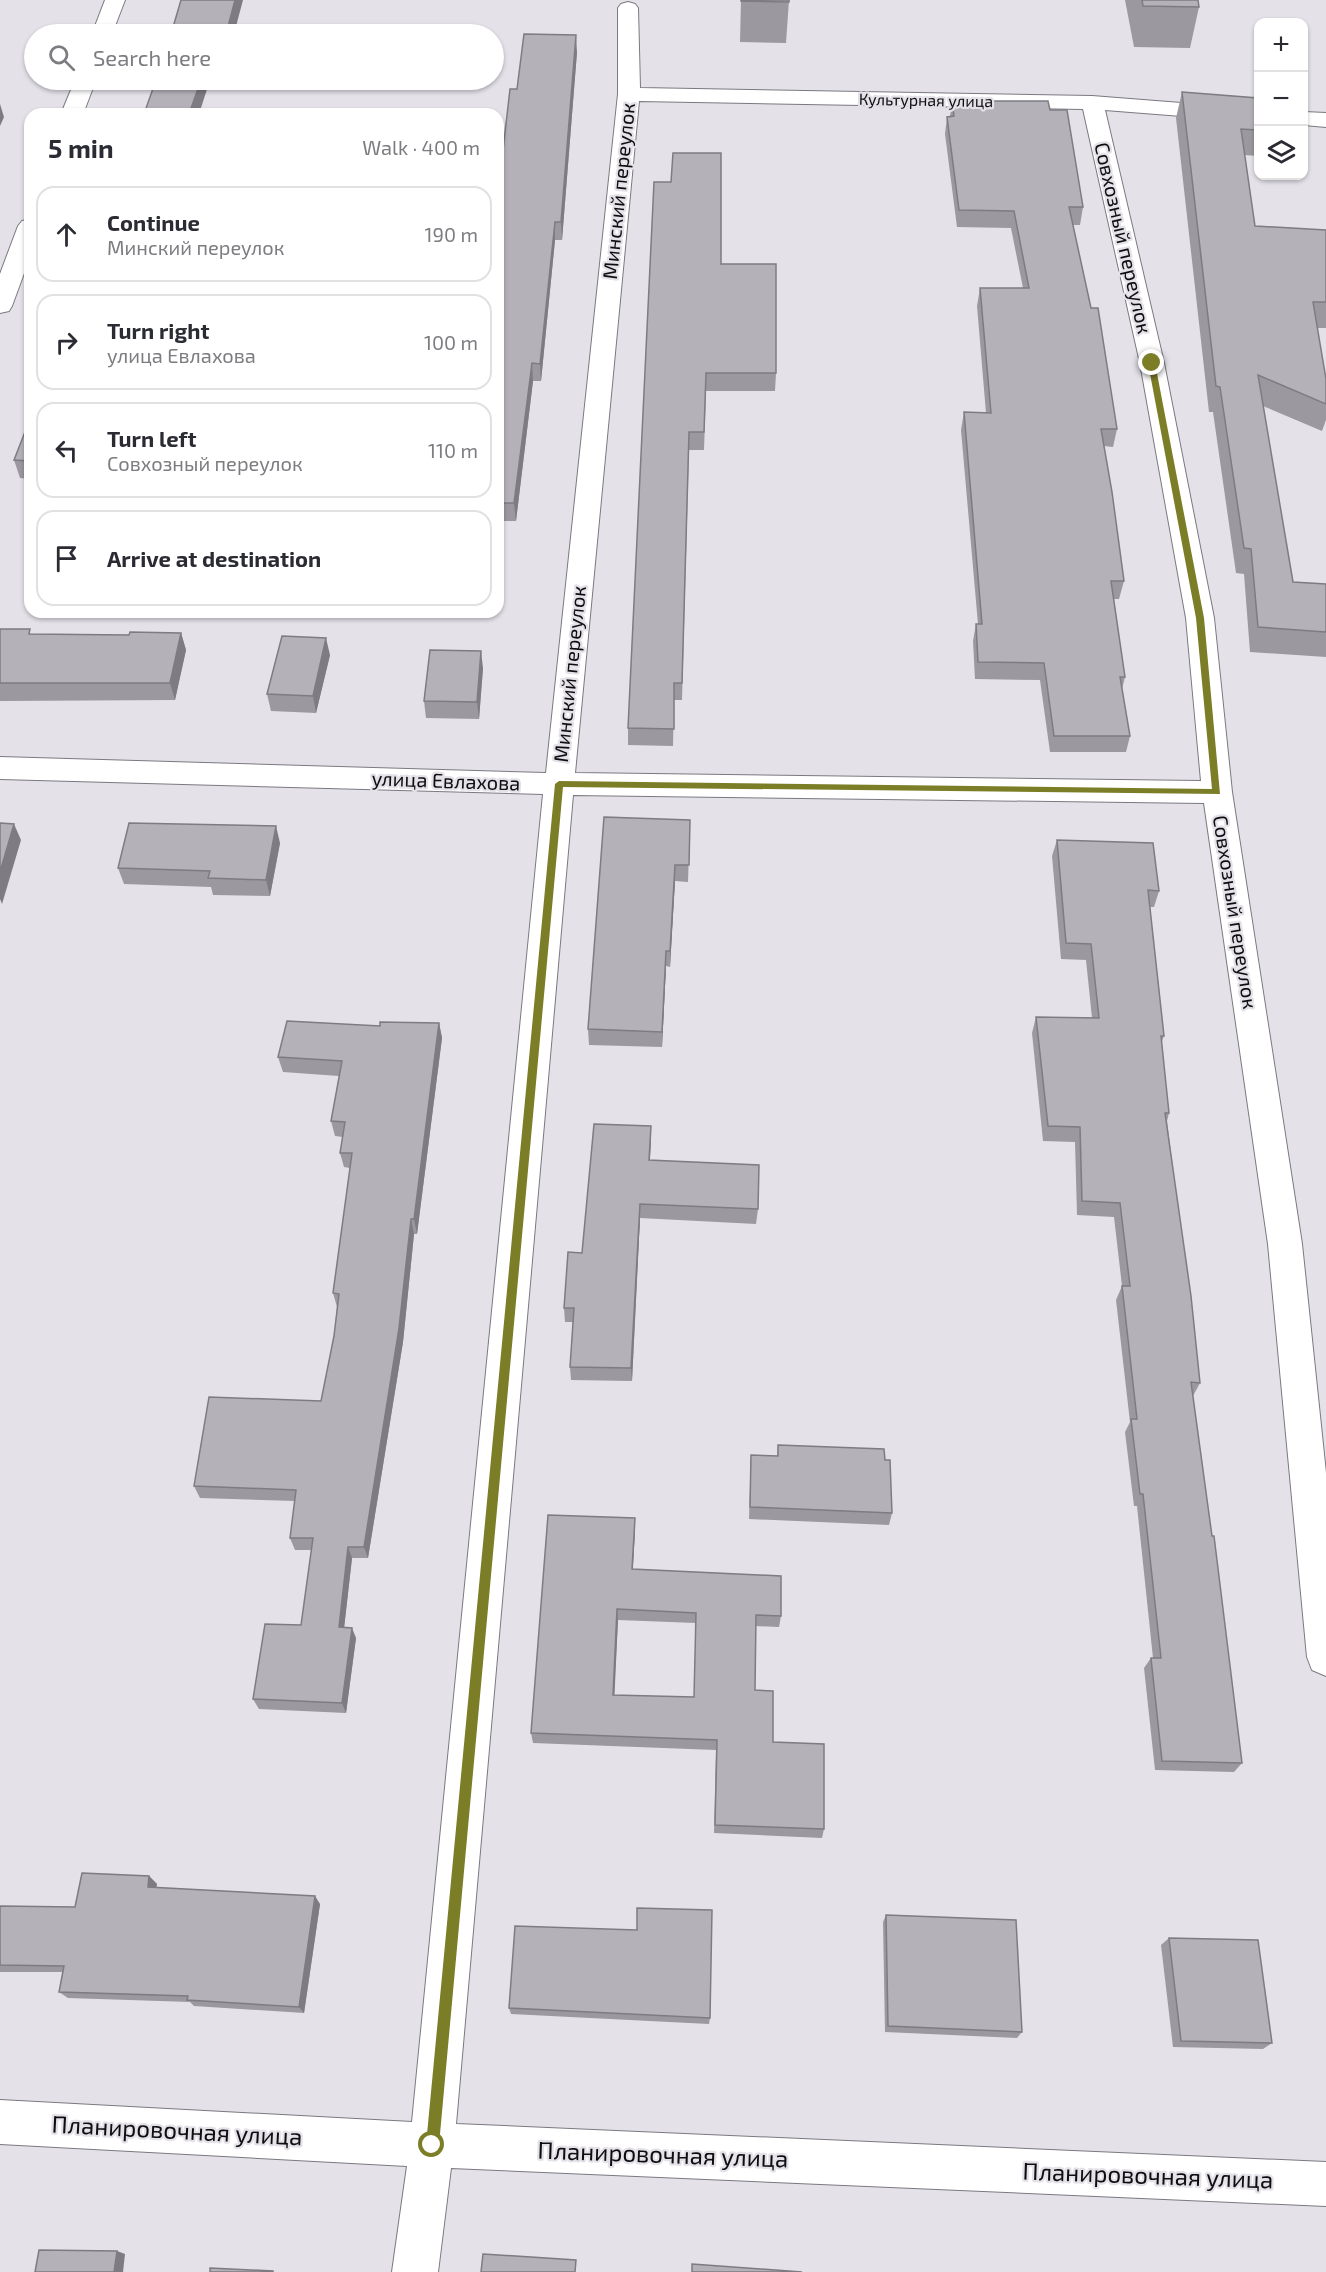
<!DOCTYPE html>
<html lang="en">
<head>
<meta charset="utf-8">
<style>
	:root { --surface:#fff; --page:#f2f2f3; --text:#2b2b33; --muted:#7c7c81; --line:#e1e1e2 }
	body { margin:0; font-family:"Exo 2",sans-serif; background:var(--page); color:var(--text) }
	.controls { position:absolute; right:18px; top:18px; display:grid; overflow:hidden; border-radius:12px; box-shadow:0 2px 4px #0004 }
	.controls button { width:54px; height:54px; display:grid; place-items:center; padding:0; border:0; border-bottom:2px solid var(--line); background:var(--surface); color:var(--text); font:30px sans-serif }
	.stop { position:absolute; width:18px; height:18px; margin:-14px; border:4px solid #7c7e27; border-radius:50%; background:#fff }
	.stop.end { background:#7c7e27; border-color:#fff; box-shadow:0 2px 6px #0008 }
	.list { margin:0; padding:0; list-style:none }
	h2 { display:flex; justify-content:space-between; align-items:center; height:78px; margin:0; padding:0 24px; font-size:26px }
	h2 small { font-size:20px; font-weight:400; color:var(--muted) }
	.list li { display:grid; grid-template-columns:39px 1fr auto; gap:18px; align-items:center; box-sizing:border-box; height:96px; margin:0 12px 12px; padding:0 12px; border:2px solid var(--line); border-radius:18px }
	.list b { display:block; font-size:22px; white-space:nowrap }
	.list p { margin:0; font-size:20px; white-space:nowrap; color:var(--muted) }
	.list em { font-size:20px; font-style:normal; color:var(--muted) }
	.icon { flex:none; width:33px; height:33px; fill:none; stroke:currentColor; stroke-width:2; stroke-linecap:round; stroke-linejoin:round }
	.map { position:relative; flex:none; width:1326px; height:2272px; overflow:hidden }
	.search { position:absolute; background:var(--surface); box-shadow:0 2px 4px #0004; left:24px; top:24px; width:480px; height:66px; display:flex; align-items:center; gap:15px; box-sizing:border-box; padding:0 21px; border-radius:33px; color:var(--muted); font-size:22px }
	.panel { position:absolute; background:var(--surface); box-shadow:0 2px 4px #0004; left:24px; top:108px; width:480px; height:510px; border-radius:18px }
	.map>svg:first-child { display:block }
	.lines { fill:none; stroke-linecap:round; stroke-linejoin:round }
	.minor-casing { stroke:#7b7980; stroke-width:2 }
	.minor { fill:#fff; fill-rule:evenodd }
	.wall { fill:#9b989f; fill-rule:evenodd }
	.shaded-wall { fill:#7e7c82 }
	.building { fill:#b4b1b9; stroke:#7e7c82; stroke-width:1.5; fill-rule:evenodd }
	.route { fill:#7c7e27 }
	.labels { text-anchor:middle; stroke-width:4.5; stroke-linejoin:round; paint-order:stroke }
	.far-street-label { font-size:16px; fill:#0e0d10; stroke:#e4e1e9 }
	.street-label { font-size:20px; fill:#0e0d10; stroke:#e4e1e9 }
	.near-street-label { font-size:24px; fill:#0e0d10; stroke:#e4e1e9 }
</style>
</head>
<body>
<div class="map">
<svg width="1326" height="2272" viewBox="0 0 1326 2272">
	<rect width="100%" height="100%" fill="#e4e1e9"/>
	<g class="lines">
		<!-- minor casing -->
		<g class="minor-casing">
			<g id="minor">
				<path d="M 105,0 L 125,0 L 112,34 L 92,34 Z"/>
				<path d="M 628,2 L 635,4 L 638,8 L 640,88 L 1092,96 L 1258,109 L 1258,122 L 1105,110 L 1164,363 L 1214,618 L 1232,792 L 1302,1244 L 1326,1473 L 1326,1676 L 1312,1670 L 1307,1657 L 1268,1244 L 1204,803 L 573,795 L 456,2124 L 1326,2162 L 1326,2206 L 451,2168 L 438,2272 L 392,2272 L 407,2166 L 0,2144 L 0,2100 L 412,2122 L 543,794 L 0,779 L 0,757 L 546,773 L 618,94 L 618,8 L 621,4 ZM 639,101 L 1083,109 L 1140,363 L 1186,618 L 1201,781 L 575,773 Z"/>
				<path d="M 75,80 L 96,80 L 83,114 L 61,114 Z"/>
				<path d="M 1304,112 L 1326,113 L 1326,127 L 1304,125 Z"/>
				<path d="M 30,219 L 30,257 L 12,306 L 9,311 L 0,313 L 0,274 L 18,226 L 22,221 Z"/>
			</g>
		</g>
		<!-- minor -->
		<use href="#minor" class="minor"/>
	</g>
	<!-- wall -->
	<g class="wall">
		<path d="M 741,0 L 789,0 L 786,43 L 740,42 Z"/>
		<path d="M 1125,0 L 1198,0 L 1199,7 L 1190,48 L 1134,47 Z"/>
		<path d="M 577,52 L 562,240 L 555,240 L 541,381 L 533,381 L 516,521 L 498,521 L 498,150 L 503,150 L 517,89 Z"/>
		<path d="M 1182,92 L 1258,98 L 1258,156 L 1244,155 L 1255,226 L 1326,230 L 1326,328 L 1317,328 L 1326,379 L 1326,420 L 1322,431 L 1263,406 L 1293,582 L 1326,584 L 1326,657 L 1250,652 L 1244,574 L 1236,573 L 1213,412 L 1209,412 L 1176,118 Z"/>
		<path d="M 952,101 L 1050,110 L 1083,207 L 1080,225 L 1073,225 L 1117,429 L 1113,447 L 1104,446 L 1124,581 L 1119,599 L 1114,599 L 1125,677 L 1122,689 L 1130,736 L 1126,752 L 1050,752 L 1040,680 L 975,679 L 973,641 L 976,624 L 978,624 L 961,430 L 964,412 L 986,413 L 977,306 L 980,288 L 1023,288 L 1011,228 L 957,227 L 945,134 L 947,117 L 950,117 Z"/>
		<path d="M 671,182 L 721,264 L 776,373 L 775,391 L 706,391 L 704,450 L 689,450 L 682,700 L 674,700 L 673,746 L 628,745 L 628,728 Z"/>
		<path d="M 30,419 L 30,479 L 20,478 L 14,460 Z"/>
		<path d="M 0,629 L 32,634 L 129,635 L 181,633 L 186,650 L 175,700 L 0,701 Z"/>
		<path d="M 330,655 L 316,713 L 271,711 L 267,694 Z"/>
		<path d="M 483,668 L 479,719 L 426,718 L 424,701 Z"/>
		<path d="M 690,820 L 688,882 L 675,881 L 670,967 L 666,966 L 662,1047 L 589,1045 L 588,1029 Z"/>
		<path d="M 1057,840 L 1159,891 L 1154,907 L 1150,907 L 1164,1036 L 1161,1044 L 1169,1113 L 1167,1121 L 1200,1383 L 1193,1396 L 1242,1763 L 1234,1772 L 1155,1770 L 1144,1668 L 1151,1658 L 1153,1658 L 1137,1506 L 1134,1506 L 1125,1432 L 1130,1422 L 1116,1300 L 1122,1286 L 1114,1217 L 1077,1215 L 1075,1142 L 1043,1141 L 1032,1033 L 1036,1017 L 1092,1018 L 1086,960 L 1061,959 L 1052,856 Z"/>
		<path d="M 280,843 L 270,896 L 213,895 L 211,887 L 124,884 L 118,868 Z"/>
		<path d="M 439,1023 L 442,1038 L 417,1234 L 414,1234 L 403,1342 L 368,1558 L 352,1558 L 344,1627 L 356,1638 L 346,1713 L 259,1709 L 253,1699 L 301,1625 L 312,1550 L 295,1550 L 290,1538 L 295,1501 L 200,1498 L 194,1486 L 321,1401 L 334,1336 L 337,1307 L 333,1293 L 350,1168 L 344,1167 L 340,1153 L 343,1137 L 335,1136 L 331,1121 L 339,1076 L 283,1072 L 278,1057 L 380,1026 Z"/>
		<path d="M 651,1126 L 650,1160 L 758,1209 L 756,1224 L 640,1218 L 632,1381 L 571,1380 L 570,1367 L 573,1322 L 565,1322 L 564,1308 L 582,1253 Z"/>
		<path d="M 778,1445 L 885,1460 L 892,1513 L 889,1525 L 749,1519 L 751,1455 L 777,1456 Z"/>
		<path d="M 635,1530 L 633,1569 L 781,1616 L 779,1627 L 755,1626 L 755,1690 L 773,1742 L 824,1829 L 822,1838 L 714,1833 L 716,1750 L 533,1743 L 531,1733 ZM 618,1620 L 696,1623 L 694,1697 L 614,1695 Z"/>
		<path d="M 149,1876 L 157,1884 L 156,1887 L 320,1904 L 304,2013 L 194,2006 L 190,2002 L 68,1998 L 59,1992 L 63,1972 L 0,1972 L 0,1906 L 75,1907 Z"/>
		<path d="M 886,1915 L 1022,2032 L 1017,2038 L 885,2032 L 883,1922 Z"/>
		<path d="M 637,1930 L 710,2018 L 709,2024 L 511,2014 L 509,2008 Z"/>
		<path d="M 1169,1938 L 1272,2043 L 1263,2049 L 1173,2047 L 1161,1945 Z"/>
	</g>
	<!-- shaded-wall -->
	<g class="shaded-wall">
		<path d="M 235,0 L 243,0 L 234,34 L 226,34 Z"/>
		<path d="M 576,35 L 577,52 L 562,240 L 561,222 Z"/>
		<path d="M 201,80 L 210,80 L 199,114 L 189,114 Z"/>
		<path d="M 0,104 L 4,117 L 0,126 Z"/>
		<path d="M 555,222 L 555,240 L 541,381 L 540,364 Z"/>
		<path d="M 532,363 L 533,381 L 516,521 L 514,503 Z"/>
		<path d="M 181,633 L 186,650 L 175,700 L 170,683 Z"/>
		<path d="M 326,638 L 330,655 L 316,713 L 313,696 Z"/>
		<path d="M 481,651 L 483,668 L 479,719 L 477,702 Z"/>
		<path d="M 14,824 L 21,840 L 2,904 L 0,899 L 0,872 Z"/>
		<path d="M 276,826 L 280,843 L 270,896 L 266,880 Z"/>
		<path d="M 675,865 L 675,881 L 670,967 L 670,951 Z"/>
		<path d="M 666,951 L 666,966 L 662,1047 L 662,1032 Z"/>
		<path d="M 439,1023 L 442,1038 L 417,1234 L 414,1219 Z"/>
		<path d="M 651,1126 L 651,1141 L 649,1174 L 649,1160 Z"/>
		<path d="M 640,1204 L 640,1218 L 632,1381 L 631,1368 Z"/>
		<path d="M 411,1219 L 414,1234 L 403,1342 L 368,1558 L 364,1547 Z"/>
		<path d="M 635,1518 L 635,1530 L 632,1580 L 632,1569 Z"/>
		<path d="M 348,1547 L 352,1558 L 343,1638 L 339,1627 Z"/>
		<path d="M 617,1609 L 618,1620 L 614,1705 L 613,1695 Z"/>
		<path d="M 352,1628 L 356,1638 L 346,1713 L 342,1703 Z"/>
		<path d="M 149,1876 L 157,1884 L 155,1895 L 148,1887 Z"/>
		<path d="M 315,1896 L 320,1904 L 304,2013 L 299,2007 Z"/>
		<path d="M 117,2251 L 125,2254 L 123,2272 L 114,2272 Z"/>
	</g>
	<!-- building -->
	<g class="building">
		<path d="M 181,0 L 235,0 L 226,34 L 171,34 Z"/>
		<path d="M 741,0 L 789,0 L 789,2 L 741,1 Z"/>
		<path d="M 1142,0 L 1198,0 L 1199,7 L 1143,6 Z"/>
		<path d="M 524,34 L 576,35 L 561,222 L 555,222 L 540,364 L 532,363 L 514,503 L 498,503 L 498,150 L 503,150 L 510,89 L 517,89 Z"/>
		<path d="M 156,80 L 201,80 L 189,114 L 139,114 L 144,114 Z"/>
		<path d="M 1182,92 L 1258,98 L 1258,130 L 1241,129 L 1255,226 L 1326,230 L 1326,302 L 1313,302 L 1326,379 L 1326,404 L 1258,375 L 1293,582 L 1326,584 L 1326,632 L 1258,627 L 1251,549 L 1244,548 L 1220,387 L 1216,386 Z"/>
		<path d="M 952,101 L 1048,101 L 1050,110 L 1067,110 L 1083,207 L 1069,207 L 1091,308 L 1098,308 L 1117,429 L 1101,429 L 1112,492 L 1124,581 L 1111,581 L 1125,677 L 1120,677 L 1130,736 L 1054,736 L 1044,663 L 978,662 L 976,624 L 982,624 L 964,412 L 991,413 L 980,288 L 1029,288 L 1014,211 L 959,210 L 947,117 L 954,116 Z"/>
		<path d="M 673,153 L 721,153 L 721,264 L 776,264 L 776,373 L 706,373 L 704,432 L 689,432 L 682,683 L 674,683 L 674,729 L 628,728 L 654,182 L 671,182 Z"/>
		<path d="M 30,419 L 30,461 L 14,460 Z"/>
		<path d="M 0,629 L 30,629 L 29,634 L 129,635 L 130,632 L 181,633 L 170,683 L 0,683 Z"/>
		<path d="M 282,636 L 326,638 L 313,696 L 267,694 Z"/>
		<path d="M 430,650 L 481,651 L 477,702 L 424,701 Z"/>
		<path d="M 604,817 L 690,820 L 689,865 L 675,865 L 670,951 L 666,951 L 662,1032 L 588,1029 Z"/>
		<path d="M 0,823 L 14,824 L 0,872 Z"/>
		<path d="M 129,823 L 276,826 L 266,880 L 208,878 L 210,871 L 118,868 Z"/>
		<path d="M 1057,840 L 1153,843 L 1159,891 L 1148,890 L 1164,1036 L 1161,1036 L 1169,1113 L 1165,1113 L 1191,1296 L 1200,1383 L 1191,1382 L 1212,1536 L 1214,1536 L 1242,1763 L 1162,1761 L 1151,1658 L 1161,1658 L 1143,1494 L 1140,1494 L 1131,1419 L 1137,1419 L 1122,1286 L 1130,1286 L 1120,1203 L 1082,1201 L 1080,1127 L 1048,1126 L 1036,1017 L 1099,1018 L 1091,944 L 1066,943 Z"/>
		<path d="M 287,1021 L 380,1026 L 380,1022 L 439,1023 L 414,1219 L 411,1219 L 399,1328 L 364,1547 L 348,1547 L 339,1627 L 352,1628 L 342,1703 L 253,1699 L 265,1624 L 301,1625 L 313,1538 L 290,1538 L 296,1490 L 194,1486 L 209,1397 L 321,1401 L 334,1336 L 339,1294 L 333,1293 L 352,1153 L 340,1153 L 345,1122 L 331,1121 L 342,1061 L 278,1057 Z"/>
		<path d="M 594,1124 L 651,1126 L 649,1160 L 759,1165 L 758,1209 L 640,1204 L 631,1368 L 570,1367 L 574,1308 L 564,1308 L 568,1252 L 582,1253 Z"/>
		<path d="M 778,1445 L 884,1449 L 885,1460 L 890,1460 L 892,1513 L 750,1507 L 751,1455 L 778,1456 Z"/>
		<path d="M 548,1515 L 635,1518 L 632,1569 L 781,1576 L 781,1616 L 756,1615 L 755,1690 L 773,1691 L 773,1742 L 824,1744 L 824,1829 L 715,1825 L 717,1740 L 531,1733 ZM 617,1609 L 696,1613 L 694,1697 L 613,1695 Z"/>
		<path d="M 82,1873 L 149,1876 L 148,1887 L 315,1896 L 299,2007 L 187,2000 L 188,1996 L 59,1992 L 64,1966 L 0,1965 L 0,1906 L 75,1907 Z"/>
		<path d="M 637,1908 L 712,1910 L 710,2018 L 509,2008 L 515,1926 L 637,1930 Z"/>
		<path d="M 886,1915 L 1016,1920 L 1022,2032 L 888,2026 Z"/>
		<path d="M 1169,1938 L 1258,1940 L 1272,2043 L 1181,2041 Z"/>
		<path d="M 39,2250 L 117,2251 L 114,2272 L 35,2272 Z"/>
		<path d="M 483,2254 L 576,2260 L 575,2272 L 481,2272 Z"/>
		<path d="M 692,2264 L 802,2272 L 692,2272 Z"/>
		<path d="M 210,2268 L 273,2271 L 273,2272 L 210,2272 Z"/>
	</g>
	<!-- route -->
	<path class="route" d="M 1152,361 L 1155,363 L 1204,618 L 1220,794 L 563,787 L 439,2145 L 432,2151 L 426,2145 L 555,784 L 559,781 L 1212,789 L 1196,618 L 1148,363 Z"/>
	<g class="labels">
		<!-- far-street labels -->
		<g class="far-street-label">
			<text transform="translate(926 100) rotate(1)" y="6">Культурная улица</text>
		</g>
		<!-- street labels -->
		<g class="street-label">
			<text transform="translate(619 191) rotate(-84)" y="7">Минский переулок</text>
			<text transform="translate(1123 238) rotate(77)" y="7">Совхозный переулок</text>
			<text transform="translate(570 674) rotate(-84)" y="7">Минский переулок</text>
			<text transform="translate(446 781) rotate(2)" y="7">улица Евлахова</text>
			<text transform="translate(1235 912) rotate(81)" y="7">Совхозный переулок</text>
		</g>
		<!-- near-street labels -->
		<g class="near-street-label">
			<text transform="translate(177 2131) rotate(3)" y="8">Планировочная улица</text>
			<text transform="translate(663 2155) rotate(2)" y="8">Планировочная улица</text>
			<text transform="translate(1148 2176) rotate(2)" y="8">Планировочная улица</text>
		</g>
	</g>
</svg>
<div class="controls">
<button>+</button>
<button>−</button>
<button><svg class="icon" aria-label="layers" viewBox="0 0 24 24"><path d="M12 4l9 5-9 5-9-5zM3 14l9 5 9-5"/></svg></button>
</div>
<div class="stop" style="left:432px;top:2145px"></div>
<div class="stop end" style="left:1152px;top:363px"></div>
<div class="search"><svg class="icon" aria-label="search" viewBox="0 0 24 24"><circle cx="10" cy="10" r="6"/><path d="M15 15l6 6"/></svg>Search here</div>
<section class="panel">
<h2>5 min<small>Walk · 400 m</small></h2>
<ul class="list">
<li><svg class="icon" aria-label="ahead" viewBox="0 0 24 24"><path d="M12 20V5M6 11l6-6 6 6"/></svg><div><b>Continue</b><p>Минский переулок</p></div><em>190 m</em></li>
<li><svg class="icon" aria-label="right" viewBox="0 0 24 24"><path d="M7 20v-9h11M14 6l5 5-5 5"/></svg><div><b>Turn right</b><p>улица Евлахова</p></div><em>100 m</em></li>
<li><svg class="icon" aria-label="left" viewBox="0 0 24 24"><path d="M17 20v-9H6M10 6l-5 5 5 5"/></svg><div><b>Turn left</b><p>Совхозный переулок</p></div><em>110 m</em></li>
<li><svg class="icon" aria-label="arrive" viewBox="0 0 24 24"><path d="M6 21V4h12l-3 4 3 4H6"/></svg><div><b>Arrive at destination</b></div></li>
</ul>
</section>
</div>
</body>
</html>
